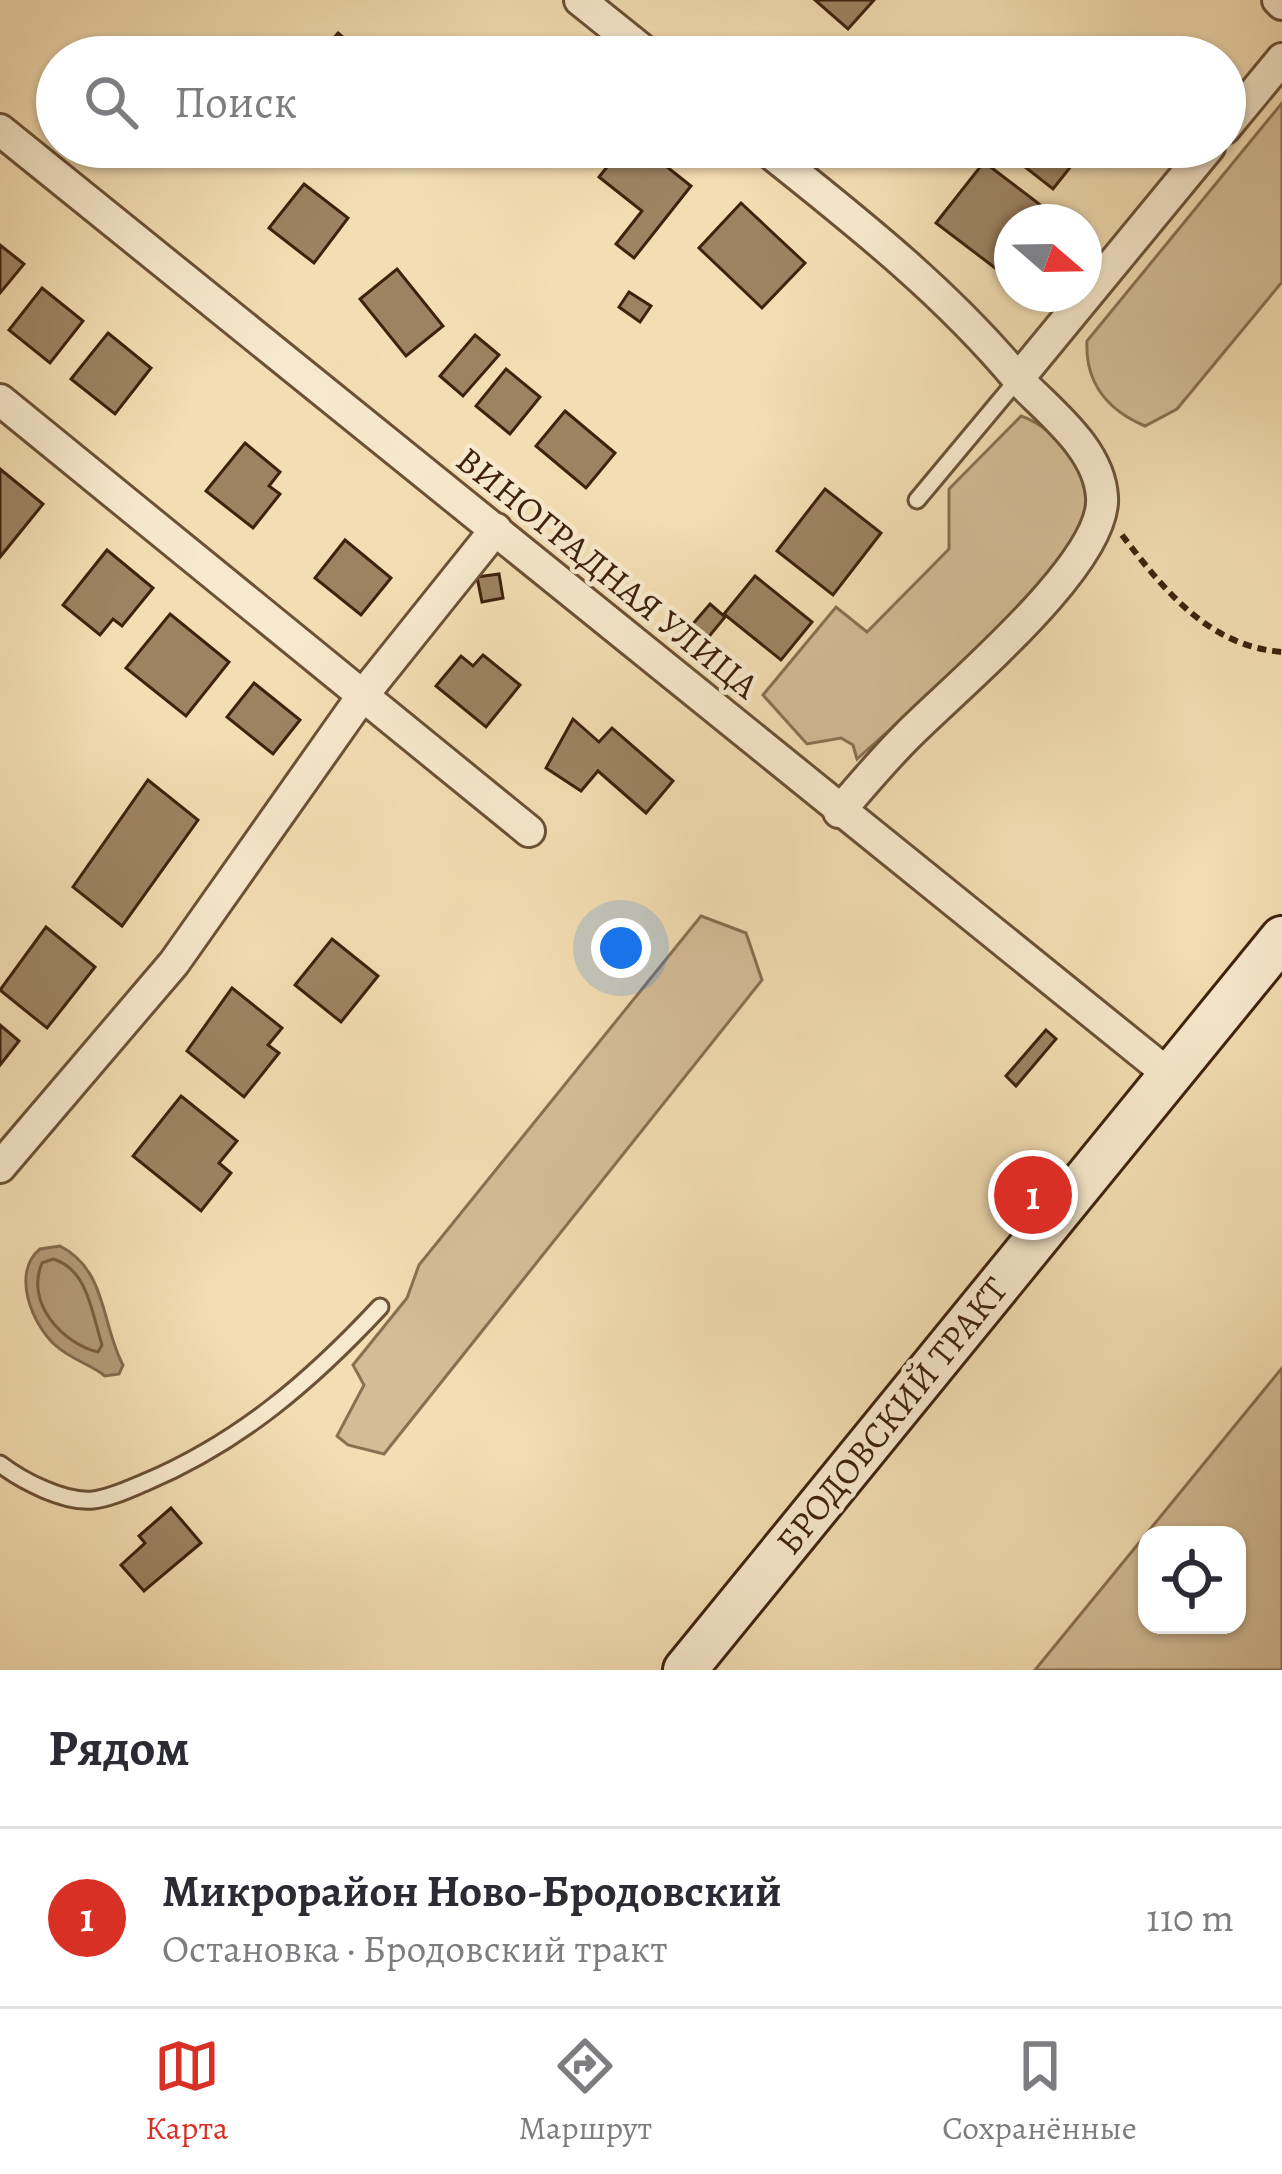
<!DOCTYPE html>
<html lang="ru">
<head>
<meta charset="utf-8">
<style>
	:root { --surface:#fff; --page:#f7f7f7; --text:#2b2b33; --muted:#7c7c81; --line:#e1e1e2; --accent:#d93025 }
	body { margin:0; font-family:Alegreya,serif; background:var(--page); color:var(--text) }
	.controls { position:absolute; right:36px; bottom:36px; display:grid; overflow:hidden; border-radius:24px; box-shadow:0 3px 9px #0004 }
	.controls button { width:108px; height:108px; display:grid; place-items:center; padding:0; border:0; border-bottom:3px solid var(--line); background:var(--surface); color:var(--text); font:60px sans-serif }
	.compass { position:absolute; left:994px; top:204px; width:108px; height:108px; border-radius:50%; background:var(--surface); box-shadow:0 3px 9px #0004; rotate:110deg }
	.you { position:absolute; left:621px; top:948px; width:42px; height:42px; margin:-30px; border:9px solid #fff; border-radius:50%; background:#1a73e8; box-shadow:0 0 0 18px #1a73e833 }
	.badge { display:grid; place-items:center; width:78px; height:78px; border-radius:50%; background:var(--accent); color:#fff; font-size:39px; font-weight:700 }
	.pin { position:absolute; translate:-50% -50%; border:6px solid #fff; box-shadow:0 3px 12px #0006 }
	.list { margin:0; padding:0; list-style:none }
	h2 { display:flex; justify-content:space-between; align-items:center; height:156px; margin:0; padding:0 48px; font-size:51px }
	h2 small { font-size:39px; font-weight:400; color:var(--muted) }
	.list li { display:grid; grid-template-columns:78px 1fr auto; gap:36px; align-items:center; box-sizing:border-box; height:180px; padding:0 48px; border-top:3px solid var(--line) }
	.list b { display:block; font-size:45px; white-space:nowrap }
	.list p { margin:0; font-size:39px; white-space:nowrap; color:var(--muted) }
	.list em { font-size:39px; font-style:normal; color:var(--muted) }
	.icon { flex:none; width:66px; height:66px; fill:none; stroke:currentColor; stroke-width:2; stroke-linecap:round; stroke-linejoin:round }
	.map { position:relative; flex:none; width:1282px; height:1670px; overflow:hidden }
	.search { position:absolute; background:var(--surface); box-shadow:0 3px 9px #0004; left:36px; right:36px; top:36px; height:132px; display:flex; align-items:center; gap:30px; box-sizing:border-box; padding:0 42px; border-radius:66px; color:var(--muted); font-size:45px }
	.sheet { height:336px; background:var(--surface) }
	nav { display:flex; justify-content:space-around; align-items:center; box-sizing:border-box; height:168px; border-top:3px solid var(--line); background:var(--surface); font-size:33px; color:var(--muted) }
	nav a { display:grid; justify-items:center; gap:6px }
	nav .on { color:var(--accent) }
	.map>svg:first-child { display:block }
	.green { fill:#d4bd96; stroke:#8a7051; stroke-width:3; fill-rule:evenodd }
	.water { fill:#b69d7a; stroke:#866c4e; stroke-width:3 }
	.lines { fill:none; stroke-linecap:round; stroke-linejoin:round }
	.shore { stroke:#7a6043; stroke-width:3 }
	.building { fill:#9d8362; stroke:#3f220c; stroke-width:3 }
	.service-casing { stroke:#6c5136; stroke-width:21 }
	.minor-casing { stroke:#6c5136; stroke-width:36 }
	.secondary-casing { stroke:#3f220c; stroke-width:48 }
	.path { stroke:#3f220c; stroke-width:6; stroke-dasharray:9 6; stroke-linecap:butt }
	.service { stroke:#f7e9cd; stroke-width:15 }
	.minor { stroke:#f7e9cd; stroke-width:30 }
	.secondary { stroke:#f7e9cd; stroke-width:42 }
	.labels { text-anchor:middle; stroke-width:9; stroke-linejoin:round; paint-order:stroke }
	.street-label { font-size:36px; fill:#3f220c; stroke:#f7e9cd }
</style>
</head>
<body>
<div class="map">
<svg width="1282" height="1670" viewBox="0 0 1282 1670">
	<rect width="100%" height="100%" fill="#f3ddb2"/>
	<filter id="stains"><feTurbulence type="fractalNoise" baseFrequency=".00167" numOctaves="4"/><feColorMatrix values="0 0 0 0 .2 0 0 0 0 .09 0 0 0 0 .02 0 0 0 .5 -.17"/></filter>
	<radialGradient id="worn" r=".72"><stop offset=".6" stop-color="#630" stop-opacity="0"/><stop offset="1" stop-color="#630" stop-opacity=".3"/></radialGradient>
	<!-- green -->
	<g class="green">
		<path d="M 1282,103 L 1282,282 L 1177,409 L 1145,426 C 1107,410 1085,382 1087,341 Z"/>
		<path d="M 1021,416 C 1059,429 1093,475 1085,518 C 1075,565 901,720 857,759 L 853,745 L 841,738 L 807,744 L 763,695 L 836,607 L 867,632 L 949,549 L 949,489 Z"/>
		<path d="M 701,916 L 746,933 L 762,980 L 384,1454 L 348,1445 L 337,1436 L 364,1385 L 353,1365 L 407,1298 L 419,1265 Z"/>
		<path d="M 1282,1368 L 1282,1670 L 1035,1670 ZM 1237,1535 L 1237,1625 L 1147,1625 L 1147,1535 Z"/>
	</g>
	<!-- water -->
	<path class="water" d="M 60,1246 C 107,1270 101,1324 123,1365 L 119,1374 L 105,1376 C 90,1364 70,1359 55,1345 C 32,1324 11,1273 40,1249 Z"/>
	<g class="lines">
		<!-- shore -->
		<path class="shore" d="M 53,1259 C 88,1269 92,1314 102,1345 L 98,1352 C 62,1343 25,1303 42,1263 Z"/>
	</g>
	<!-- building -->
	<g class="building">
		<path d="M 815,0 L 874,0 L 848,29 Z"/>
		<path d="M 338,33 L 366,57 L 317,57 Z"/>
		<path d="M 623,147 L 642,147 L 691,186 L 634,258 L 616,244 L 642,211 L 599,177 Z"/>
		<path d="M 1024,147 L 1049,147 L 1072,165 L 1053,189 L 1015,159 Z"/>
		<path d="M 984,162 L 1059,219 L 1012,222 L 1011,280 L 936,223 Z"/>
		<path d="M 304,184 L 348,218 L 314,263 L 269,228 Z"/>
		<path d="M 741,203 L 805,263 L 762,308 L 699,248 Z"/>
		<path d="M 0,245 L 24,264 L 0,293 Z"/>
		<path d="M 397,269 L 443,326 L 406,356 L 360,299 Z"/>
		<path d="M 42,288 L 83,321 L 50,363 L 9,330 Z"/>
		<path d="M 629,292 L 651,306 L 640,322 L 619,307 Z"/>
		<path d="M 108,333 L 151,368 L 115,414 L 71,379 Z"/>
		<path d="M 475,335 L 499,355 L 463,396 L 440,376 Z"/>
		<path d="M 506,369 L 540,397 L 510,434 L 476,406 Z"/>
		<path d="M 565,411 L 615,453 L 586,488 L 536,446 Z"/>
		<path d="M 245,443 L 280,472 L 269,486 L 280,494 L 253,528 L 206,491 Z"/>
		<path d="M 0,469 L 43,504 L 0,557 Z"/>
		<path d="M 825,489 L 881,533 L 833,595 L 777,551 Z"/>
		<path d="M 345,540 L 391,578 L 361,615 L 315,578 Z"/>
		<path d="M 107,550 L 153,588 L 122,626 L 113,619 L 100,635 L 63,605 Z"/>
		<path d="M 499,574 L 503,598 L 482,602 L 477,577 Z"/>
		<path d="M 755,576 L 812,622 L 781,660 L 724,614 Z"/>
		<path d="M 710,604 L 725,617 L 707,639 L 691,626 Z"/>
		<path d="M 170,614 L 229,662 L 186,716 L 126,668 Z"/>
		<path d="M 483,655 L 520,685 L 486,727 L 436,686 L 461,656 L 473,666 Z"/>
		<path d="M 254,683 L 300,720 L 273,754 L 227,717 Z"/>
		<path d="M 573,719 L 599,742 L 612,728 L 673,781 L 646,813 L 598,771 L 581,791 L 546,768 Z"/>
		<path d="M 148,780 L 198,820 L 122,926 L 73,887 Z"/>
		<path d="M 46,927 L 95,967 L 47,1028 L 0,990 Z"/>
		<path d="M 332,939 L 378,976 L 341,1022 L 295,985 Z"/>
		<path d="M 232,988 L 282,1028 L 268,1045 L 279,1053 L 244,1097 L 187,1051 Z"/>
		<path d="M 0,1025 L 19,1041 L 0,1065 Z"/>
		<path d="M 1046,1030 L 1056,1039 L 1016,1086 L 1006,1076 Z"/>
		<path d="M 181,1096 L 237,1141 L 219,1163 L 231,1173 L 201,1211 L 133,1156 Z"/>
		<path d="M 171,1508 L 201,1543 L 144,1591 L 121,1565 L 145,1543 L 139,1536 Z"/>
	</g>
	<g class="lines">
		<!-- service casing -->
		<g class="service-casing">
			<g id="service">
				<path d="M 917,500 L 1018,379"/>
				<path d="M 0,1464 C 22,1481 65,1503 93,1500 C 111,1498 129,1489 146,1482 C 240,1442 311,1381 380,1307"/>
			</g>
		</g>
		<!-- minor casing -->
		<g class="minor-casing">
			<g id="minor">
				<path d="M 580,0 L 651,57"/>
				<path d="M 1278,0 L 1282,4"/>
				<path d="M 1225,128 L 1282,59"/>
				<path d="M 0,130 L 1167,1073"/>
				<path d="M 763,147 C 853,219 944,290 1018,379"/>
				<path d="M 0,400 L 529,831"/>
				<path d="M 839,812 C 861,786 883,760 907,736 C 953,689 1107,563 1102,497 C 1099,448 1049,412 1018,379 L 1209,147"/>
				<path d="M 0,1167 L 174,963 L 363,695 L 496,529"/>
			</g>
		</g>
		<!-- secondary casing -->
		<g class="secondary-casing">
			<path id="secondary" d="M 685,1670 L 1282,938"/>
		</g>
		<!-- path -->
		<path class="path" d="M 1122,535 C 1164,590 1208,646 1282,652"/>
		<!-- service -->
		<use href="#service" class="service"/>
		<!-- minor -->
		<use href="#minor" class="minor"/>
		<!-- secondary -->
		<use href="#secondary" class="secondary"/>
	</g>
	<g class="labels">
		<!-- street labels -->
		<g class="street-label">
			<text transform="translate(608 572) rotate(39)" y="13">ВИНОГРАДНАЯ УЛИЦА</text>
			<text transform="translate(891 1415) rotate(-51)" y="13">БРОДОВСКИЙ ТРАКТ</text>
		</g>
	</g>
	<rect width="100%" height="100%" filter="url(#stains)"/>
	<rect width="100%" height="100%" fill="url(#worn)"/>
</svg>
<div class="controls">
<button><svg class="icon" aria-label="locate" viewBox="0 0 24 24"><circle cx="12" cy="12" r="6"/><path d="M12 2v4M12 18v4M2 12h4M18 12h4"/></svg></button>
</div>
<svg class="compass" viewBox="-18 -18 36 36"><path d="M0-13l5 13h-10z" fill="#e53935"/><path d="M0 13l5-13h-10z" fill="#7c7c81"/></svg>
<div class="you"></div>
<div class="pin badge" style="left:1033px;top:1195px">1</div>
<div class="search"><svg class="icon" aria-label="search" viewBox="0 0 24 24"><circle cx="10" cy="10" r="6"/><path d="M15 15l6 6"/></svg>Поиск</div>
</div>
<section class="sheet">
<h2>Рядом<small></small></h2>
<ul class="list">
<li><span class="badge">1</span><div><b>Микрорайон Ново-Бродовский</b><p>Остановка · Бродовский тракт</p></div><em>110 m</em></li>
</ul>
</section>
<nav>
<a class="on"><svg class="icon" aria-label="map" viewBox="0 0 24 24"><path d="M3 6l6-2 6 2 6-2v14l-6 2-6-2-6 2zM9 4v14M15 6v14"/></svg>Карта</a>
<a><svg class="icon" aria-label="directions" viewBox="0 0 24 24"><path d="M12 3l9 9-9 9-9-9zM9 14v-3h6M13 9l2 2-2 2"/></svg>Маршрут</a>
<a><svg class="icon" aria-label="saved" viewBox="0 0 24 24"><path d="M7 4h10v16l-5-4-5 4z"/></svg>Сохранённые</a>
</nav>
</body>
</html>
